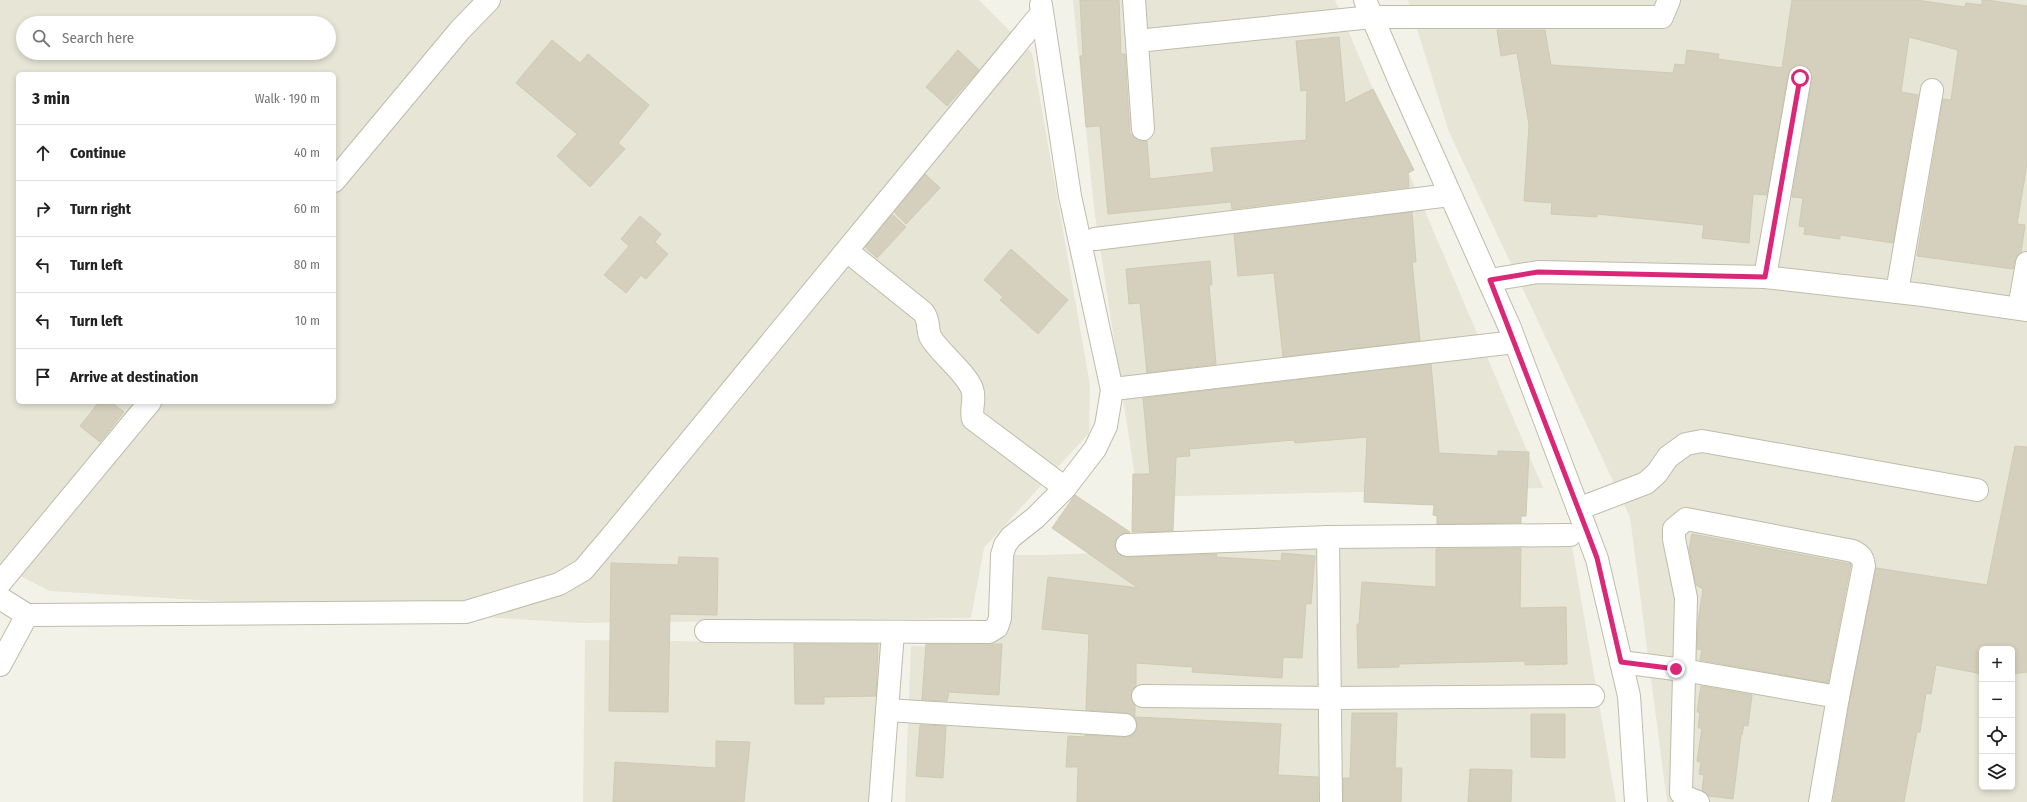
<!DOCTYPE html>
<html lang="en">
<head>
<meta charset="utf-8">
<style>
	:root { --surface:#fff; --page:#f6f6f6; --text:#222; --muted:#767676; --line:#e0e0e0 }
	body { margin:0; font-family:"Fira Sans Condensed",sans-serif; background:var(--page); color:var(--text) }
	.controls { position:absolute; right:12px; bottom:12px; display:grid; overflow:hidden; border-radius:6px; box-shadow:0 2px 6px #0003 }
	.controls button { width:36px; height:36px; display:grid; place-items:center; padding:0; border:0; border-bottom:1px solid var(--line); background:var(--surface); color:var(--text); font:20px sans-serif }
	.stop { position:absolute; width:12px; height:12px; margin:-9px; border:3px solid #db2777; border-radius:50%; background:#fff }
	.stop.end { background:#db2777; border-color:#fff; box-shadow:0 1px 4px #0008 }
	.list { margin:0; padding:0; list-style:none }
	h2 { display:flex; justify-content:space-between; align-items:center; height:52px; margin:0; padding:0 16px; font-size:17px }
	h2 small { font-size:13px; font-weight:400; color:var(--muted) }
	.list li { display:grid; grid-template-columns:26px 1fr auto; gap:12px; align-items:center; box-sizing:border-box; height:56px; padding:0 16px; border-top:1px solid var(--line) }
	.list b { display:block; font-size:15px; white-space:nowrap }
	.list em { font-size:13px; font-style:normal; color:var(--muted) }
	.icon { flex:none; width:22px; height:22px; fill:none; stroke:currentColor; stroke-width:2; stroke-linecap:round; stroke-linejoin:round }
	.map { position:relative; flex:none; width:2027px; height:802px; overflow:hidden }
	.search { position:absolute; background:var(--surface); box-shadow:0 2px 6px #0003; left:16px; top:16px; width:320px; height:44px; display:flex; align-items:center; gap:10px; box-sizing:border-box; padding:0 14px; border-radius:22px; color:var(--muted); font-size:15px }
	.panel { position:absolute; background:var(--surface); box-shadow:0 2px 6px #0003; left:16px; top:72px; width:320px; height:332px; border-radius:6px }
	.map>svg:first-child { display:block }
	.residential { fill:#e7e5d6; fill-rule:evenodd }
	.building { fill:#d5d0bd; stroke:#cfcab1 }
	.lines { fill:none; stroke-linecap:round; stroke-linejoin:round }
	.minor-casing { stroke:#bfbcaa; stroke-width:24 }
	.tertiary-casing { stroke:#bfbcaa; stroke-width:24 }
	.minor { stroke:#fff; stroke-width:22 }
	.tertiary { stroke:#fff; stroke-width:22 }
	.route { stroke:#db2777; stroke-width:5 }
</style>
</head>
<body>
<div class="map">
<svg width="2027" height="802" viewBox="0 0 2027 802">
	<rect width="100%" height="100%" fill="#f3f2e8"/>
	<!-- residential -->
	<g class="residential">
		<path d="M 0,0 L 979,0 L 1032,53 L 1090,385 L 1089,433 L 984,548 L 971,618 L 579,623 L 50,591 L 0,566 ZM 23,23 L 329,23 L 329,53 L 23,53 ZM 18,74 L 334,74 L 334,402 L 18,402 Z"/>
		<path d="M 1073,0 L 1335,0 L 1543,488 L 1138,497 L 1094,208 Z"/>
		<path d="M 1408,0 L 2027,0 L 2027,802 L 1667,802 L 1630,517 L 1449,132 ZM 1982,649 L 2012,649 L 2012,787 L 1982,787 Z"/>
		<path d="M 1570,535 L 1616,802 L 905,802 L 911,646 L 993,650 L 1002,555 L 1044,555 Z"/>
		<path d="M 585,640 L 892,644 L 875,802 L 583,802 Z"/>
	</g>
	<!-- building -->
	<g class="building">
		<path d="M 1080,0 L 1119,0 L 1121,54 L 1125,54 L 1130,135 L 1132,134 L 1138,140 L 1147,141 L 1150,179 L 1214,172 L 1211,148 L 1306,140 L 1307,90 L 1301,91 L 1296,41 L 1339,37 L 1345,103 L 1373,89 L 1414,170 L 1408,173 L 1409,187 L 1232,209 L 1231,202 L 1108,214 L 1100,126 L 1086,127 L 1080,56 L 1083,56 Z"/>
		<path d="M 1792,0 L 1916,0 L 1965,7 L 1966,3 L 1982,5 L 1982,0 L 1987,0 L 2027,6 L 2027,164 L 2017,224 L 2025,225 L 2021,253 L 2015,260 L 2013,269 L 1917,256 L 1943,99 L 1951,100 L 1958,50 L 1909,37 L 1901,92 L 1918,95 L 1893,243 L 1840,235 L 1840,239 L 1804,234 L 1805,227 L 1799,226 L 1803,198 L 1792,197 L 1812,79 L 1812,73 L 1808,68 L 1802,65 L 1796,65 L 1791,69 L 1788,74 L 1767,195 L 1753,194 L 1749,243 L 1702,238 L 1704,225 L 1597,214 L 1597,217 L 1551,214 L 1552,203 L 1524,201 L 1529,125 L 1517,53 L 1501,56 L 1497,30 L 1545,30 L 1551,65 L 1673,73 L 1675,64 L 1685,65 L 1687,50 L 1719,54 L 1718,59 L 1782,68 Z"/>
		<path d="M 552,40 L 580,63 L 588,54 L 649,105 L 618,143 L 625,149 L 590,187 L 557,156 L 577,134 L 516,83 Z"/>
		<path d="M 958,50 L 979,70 L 947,106 L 926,87 Z"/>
		<path d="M 925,174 L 940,188 L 906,224 L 894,212 Z"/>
		<path d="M 1412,212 L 1416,262 L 1412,262 L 1420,341 L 1283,357 L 1274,273 L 1238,276 L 1234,234 Z"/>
		<path d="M 892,214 L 906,227 L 877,258 L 865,247 Z"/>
		<path d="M 640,216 L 661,234 L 655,242 L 668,254 L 646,279 L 641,275 L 626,293 L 604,275 L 629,246 L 621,239 Z"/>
		<path d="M 1011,249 L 1068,300 L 1038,334 L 1000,300 L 1003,297 L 984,280 Z"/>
		<path d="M 1210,261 L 1212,285 L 1209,285 L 1216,364 L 1147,373 L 1140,303 L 1129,304 L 1126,269 Z"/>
		<path d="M 1431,364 L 1439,453 L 1498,456 L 1498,451 L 1529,452 L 1526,516 L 1521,516 L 1521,523 L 1437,524 L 1437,516 L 1433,515 L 1434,505 L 1364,502 L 1367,437 L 1295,443 L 1294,440 L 1189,449 L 1190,456 L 1176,457 L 1173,531 L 1132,532 L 1133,474 L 1150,474 L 1143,398 Z"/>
		<path d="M 99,402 L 111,402 L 124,412 L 100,442 L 80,426 Z"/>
		<path d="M 2015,446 L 2027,447 L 2027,672 L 2012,674 L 2012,649 L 1982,649 L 1982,674 L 1936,665 L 1931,694 L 1926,693 L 1920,732 L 1917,732 L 1904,802 L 1833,802 L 1850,699 L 1876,568 L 1987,585 Z"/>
		<path d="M 1075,495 L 1130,532 L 1121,534 L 1116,540 L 1115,546 L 1116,551 L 1122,556 L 1128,557 L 1217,554 L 1216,557 L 1281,561 L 1282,553 L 1315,556 L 1311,604 L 1306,603 L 1302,658 L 1283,657 L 1282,678 L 1192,672 L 1193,667 L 1136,663 L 1136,686 L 1132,690 L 1131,696 L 1135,705 L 1135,717 L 1281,724 L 1278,775 L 1318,777 L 1318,802 L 1077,802 L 1078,767 L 1066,767 L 1068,736 L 1085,737 L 1085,735 L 1125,737 L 1131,736 L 1135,732 L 1137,725 L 1136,719 L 1132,714 L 1126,713 L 1086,710 L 1089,634 L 1042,629 L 1048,577 L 1138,588 L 1052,528 Z"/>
		<path d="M 1692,534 L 1851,564 L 1828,683 L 1700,660 L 1702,650 L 1697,649 L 1698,622 L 1703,589 L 1696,585 L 1689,549 Z"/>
		<path d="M 1521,548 L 1520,608 L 1566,607 L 1567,664 L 1525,665 L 1525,661 L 1399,664 L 1399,667 L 1358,668 L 1357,624 L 1359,624 L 1362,582 L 1436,587 L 1436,549 Z"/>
		<path d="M 679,557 L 718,558 L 717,615 L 670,614 L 668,712 L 609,711 L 611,563 L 678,565 Z"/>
		<path d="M 794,644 L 878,644 L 876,696 L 824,697 L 824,704 L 795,704 Z"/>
		<path d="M 926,644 L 1002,644 L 999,695 L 949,692 L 947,701 L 922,700 Z"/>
		<path d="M 1701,686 L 1752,695 L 1748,726 L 1744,725 L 1742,735 L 1741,735 L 1733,799 L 1709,796 L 1702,790 L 1704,775 L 1699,774 L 1701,762 L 1697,761 L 1702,728 L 1698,728 L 1700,712 L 1697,712 Z"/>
		<path d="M 1352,713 L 1397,713 L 1395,768 L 1402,768 L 1401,802 L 1343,802 L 1343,778 L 1350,778 Z"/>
		<path d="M 1531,714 L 1565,714 L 1565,758 L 1531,757 Z"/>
		<path d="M 920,725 L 946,726 L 943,778 L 916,776 Z"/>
		<path d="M 716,741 L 750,742 L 744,802 L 613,802 L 615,762 L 716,768 Z"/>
		<path d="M 1470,769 L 1512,770 L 1511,802 L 1468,802 Z"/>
	</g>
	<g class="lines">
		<!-- minor casing -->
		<g class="minor-casing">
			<g id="minor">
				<path d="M 1134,0 L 1143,129"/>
				<path d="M 1137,41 L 1372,17 L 1662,17 L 1669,0"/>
				<path d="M 334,181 L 460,30 L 489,0"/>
				<path d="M 1095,239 L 1450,195"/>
				<path d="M 847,251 L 923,312 C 931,322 926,330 931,338 C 941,354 966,373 972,389 C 976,399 970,409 973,419 L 1065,488"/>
				<path d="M 1765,277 L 1800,77"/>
				<path d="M 1490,280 L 1538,272 L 1765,277 L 1923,295 L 2027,310"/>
				<path d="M 1897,292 L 1932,90"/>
				<path d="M 2019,308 L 2027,263"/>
				<path d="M 1122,388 L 1515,342"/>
				<path d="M 1578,509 L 1646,483 L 1657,473 L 1668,457 L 1686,444 L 1702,441 L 1977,490"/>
				<path d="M 1328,537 L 1331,802"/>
				<path d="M 1127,545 L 1328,537 L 1570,535"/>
				<path d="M 0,583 L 150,402"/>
				<path d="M 0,598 L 27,615 L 466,612 L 559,584 L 583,570 L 616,531 L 1041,14"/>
				<path d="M 706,631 L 989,632 L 997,627 L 1000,618 L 1002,555 L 1005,545 L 1011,537 L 1035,518 L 1065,488 L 1095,449 L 1106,426 L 1112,390 L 1070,196 L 1041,5"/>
				<path d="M 1621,662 L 1683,670 L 1838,697"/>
				<path d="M 0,665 L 27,615"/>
				<path d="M 1143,696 L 1331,698 L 1593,696"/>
				<path d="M 887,710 L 1125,725"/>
				<path d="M 880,802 L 893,632"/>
				<path d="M 1698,802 L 1685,797 L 1681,793 L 1686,598 L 1674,539 L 1674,529 L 1686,519 L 1853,551 C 1861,555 1863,558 1864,566 L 1838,697 L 1820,802"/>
			</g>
		</g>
		<!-- tertiary casing -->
		<g class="tertiary-casing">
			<path id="tertiary" d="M 1365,0 L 1400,82 L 1510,328 L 1597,559 L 1629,696 L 1636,802"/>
		</g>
		<!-- minor -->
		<use href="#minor" class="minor"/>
		<!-- tertiary -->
		<use href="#tertiary" class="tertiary"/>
	</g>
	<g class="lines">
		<!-- route -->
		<path class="route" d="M 1676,669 L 1621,662 L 1597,558 L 1588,534 L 1490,280 L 1538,272 L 1765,277 L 1800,78"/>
	</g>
</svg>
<div class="controls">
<button>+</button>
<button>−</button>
<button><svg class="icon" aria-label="locate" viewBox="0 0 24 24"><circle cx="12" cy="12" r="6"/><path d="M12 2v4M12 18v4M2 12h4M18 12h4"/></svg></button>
<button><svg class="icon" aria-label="layers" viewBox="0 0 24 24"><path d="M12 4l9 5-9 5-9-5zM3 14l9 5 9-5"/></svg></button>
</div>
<div class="stop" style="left:1800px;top:78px"></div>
<div class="stop end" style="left:1676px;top:669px"></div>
<div class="search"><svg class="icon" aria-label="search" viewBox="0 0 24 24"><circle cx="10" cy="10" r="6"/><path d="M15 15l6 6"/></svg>Search here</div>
<section class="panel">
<h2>3 min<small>Walk · 190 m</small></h2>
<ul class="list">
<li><svg class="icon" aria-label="ahead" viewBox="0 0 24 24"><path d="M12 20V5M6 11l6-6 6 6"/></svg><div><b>Continue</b></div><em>40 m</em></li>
<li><svg class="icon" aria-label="right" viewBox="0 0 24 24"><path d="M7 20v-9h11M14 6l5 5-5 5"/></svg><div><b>Turn right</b></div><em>60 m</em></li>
<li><svg class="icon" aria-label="left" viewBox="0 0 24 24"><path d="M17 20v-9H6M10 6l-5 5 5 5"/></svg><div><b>Turn left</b></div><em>80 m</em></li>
<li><svg class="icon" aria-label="left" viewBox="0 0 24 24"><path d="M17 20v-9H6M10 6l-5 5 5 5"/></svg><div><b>Turn left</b></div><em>10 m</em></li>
<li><svg class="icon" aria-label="arrive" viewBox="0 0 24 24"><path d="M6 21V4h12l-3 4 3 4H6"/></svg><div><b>Arrive at destination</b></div></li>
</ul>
</section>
</div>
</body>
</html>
